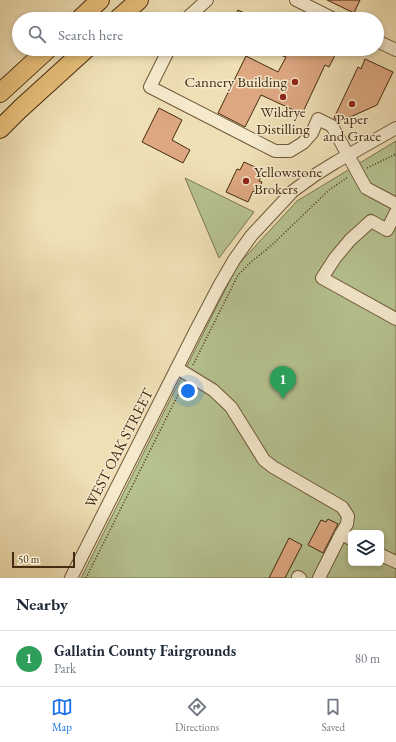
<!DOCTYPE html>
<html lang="en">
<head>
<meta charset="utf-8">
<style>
	:root { --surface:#fff; --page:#f2f2f3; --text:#1f2937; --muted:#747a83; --line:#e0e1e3; --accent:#1a73e8 }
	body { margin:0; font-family:"EB Garamond",serif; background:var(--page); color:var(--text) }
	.controls { position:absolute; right:12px; bottom:12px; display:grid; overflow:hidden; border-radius:6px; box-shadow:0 2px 6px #0003 }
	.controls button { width:36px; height:36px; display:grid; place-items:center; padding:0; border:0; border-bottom:1px solid var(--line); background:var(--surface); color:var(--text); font:20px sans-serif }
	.scale { position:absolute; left:12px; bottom:10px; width:63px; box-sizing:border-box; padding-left:4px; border:2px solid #452b0f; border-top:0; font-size:11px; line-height:14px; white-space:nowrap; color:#452b0f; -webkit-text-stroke:3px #f5eace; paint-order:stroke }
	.you { position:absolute; left:188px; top:391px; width:14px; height:14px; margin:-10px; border:3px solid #fff; border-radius:50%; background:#1a73e8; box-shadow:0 0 0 6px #1a73e833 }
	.badge { display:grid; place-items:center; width:26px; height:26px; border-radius:50%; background:var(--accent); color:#fff; font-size:13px; font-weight:700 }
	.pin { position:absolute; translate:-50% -33px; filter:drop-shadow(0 1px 2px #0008) }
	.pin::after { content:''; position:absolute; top:21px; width:14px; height:12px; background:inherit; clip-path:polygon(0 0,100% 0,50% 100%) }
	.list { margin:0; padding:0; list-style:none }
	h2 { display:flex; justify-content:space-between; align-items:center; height:52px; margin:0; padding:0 16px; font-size:17px }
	h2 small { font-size:13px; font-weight:400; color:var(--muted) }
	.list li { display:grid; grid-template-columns:26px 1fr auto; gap:12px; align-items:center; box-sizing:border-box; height:56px; padding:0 16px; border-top:1px solid var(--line) }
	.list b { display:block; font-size:15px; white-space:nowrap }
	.list p { margin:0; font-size:13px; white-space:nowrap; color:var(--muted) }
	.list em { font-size:13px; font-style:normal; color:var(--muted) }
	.icon { flex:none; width:22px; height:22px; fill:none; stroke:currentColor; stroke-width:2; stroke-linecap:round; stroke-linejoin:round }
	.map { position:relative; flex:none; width:396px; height:578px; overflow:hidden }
	.search { position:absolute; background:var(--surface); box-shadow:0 2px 6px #0003; left:12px; right:12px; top:12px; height:44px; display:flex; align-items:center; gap:10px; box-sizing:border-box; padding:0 14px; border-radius:22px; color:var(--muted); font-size:15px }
	.sheet { height:108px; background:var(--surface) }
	nav { display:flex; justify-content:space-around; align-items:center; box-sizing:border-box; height:56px; border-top:1px solid var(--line); background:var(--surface); font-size:11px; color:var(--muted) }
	nav a { display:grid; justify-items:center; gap:2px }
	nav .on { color:var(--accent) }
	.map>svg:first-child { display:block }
	.green { fill:#b6c290; stroke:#7e7650; fill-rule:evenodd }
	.building { fill:#dca781; stroke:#452b0f }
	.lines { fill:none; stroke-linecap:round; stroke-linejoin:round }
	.minor-casing { stroke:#705838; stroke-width:14 }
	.highway-casing { stroke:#452b0f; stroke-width:20 }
	.path { stroke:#452b0f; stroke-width:1.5; stroke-dasharray:1 2; stroke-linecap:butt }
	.minor { stroke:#f5eace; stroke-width:12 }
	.highway { stroke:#e8c07a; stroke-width:18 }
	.poi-dot { fill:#8f2418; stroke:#f5eace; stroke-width:1.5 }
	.labels { text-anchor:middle; stroke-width:3; stroke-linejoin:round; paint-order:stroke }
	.poi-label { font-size:15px; fill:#452b0f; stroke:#f5eace }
	.street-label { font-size:15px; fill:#452b0f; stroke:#f5eace }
</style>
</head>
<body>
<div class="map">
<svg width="396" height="578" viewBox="0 0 396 578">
	<rect width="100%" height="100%" fill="#efdfb4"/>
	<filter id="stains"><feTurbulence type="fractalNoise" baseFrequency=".005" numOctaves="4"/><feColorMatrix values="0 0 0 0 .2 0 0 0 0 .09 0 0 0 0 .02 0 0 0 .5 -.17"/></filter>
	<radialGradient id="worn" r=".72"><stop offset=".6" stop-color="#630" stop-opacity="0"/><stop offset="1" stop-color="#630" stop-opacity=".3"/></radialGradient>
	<!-- green -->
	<g class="green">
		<path d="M 396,141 L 396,578 L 81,578 L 237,266 L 297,201 ZM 351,533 L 381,533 L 381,563 L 351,563 Z"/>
		<path d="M 185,178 L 254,212 L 219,258 Z"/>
	</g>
	<!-- building -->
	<g class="building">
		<path d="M 327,0 L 360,0 L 354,13 Z"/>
		<path d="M 238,10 L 257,19 L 234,19 Z"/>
		<path d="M 283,49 L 338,49 L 329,67 L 325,65 L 302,114 L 261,95 L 245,127 L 218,113 L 246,56 L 278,72 L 286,57 L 280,55 Z"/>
		<path d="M 365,59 L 393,72 L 377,105 L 339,122 L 334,118 L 358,67 L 361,69 Z"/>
		<path d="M 159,108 L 182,120 L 172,140 L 190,150 L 183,163 L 142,142 Z"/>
		<path d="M 244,162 L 264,171 L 259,181 L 262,182 L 257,193 L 253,191 L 248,202 L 226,192 L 237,169 L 240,170 Z"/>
		<path d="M 328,519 L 338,524 L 323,553 L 308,545 L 321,520 L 326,522 Z"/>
		<path d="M 289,538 L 302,545 L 285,578 L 269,578 Z"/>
	</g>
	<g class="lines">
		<!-- minor casing -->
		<g class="minor-casing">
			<g id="minor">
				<path d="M 296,0 L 334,19"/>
				<path d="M 186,19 L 207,0"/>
				<path d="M 377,41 L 396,50"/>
				<path d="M 169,49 L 150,87 L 275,151 L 290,151 L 303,143 L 312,133 L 318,119 L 332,126 L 366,188 L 396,204"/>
				<path d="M 396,212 L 387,230 L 371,221 L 350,240 L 335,258 L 322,278 L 396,319"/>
				<path d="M 177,368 L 213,390 L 231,407 L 264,460 L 273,467 L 342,507 L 348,516 L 347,524 L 341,534"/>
				<path d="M 381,555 L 396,562"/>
				<path d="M 298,577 L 300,578"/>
				<path d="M 71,578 L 195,332 L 219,286 L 234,260 L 251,236 L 293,191 L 315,175 L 336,162 L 396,128"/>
				<path d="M 319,578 L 341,534 L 351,539"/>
			</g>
		</g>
		<!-- highway casing -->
		<g class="highway-casing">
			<g id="highway">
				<path d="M 80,19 L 100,0"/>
				<path d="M 118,19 L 139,0"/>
				<path d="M 0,93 L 48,49"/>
				<path d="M 0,129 L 20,109 L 86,49"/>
			</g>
		</g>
		<!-- path -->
		<g class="path">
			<path d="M 367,168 L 396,154"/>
			<path d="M 193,365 L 238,275 L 251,262 L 272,245 L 329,190 L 348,177"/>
			<path d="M 86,578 L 184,383"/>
		</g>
		<!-- minor -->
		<use href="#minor" class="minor"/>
		<!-- highway -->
		<use href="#highway" class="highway"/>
	</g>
	<!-- markers -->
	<g class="poi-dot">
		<circle cx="295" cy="82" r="4"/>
		<circle cx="283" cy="97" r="4"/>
		<circle cx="352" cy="104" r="4"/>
		<circle cx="246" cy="181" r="4"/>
	</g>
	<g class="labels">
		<!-- poi labels -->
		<g class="poi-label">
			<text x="287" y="87" text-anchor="end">Cannery Building</text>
			<text x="283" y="117">Wildrye<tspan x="283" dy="17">Distilling</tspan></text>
			<text x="352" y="124">Paper<tspan x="352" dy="17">and Grace</tspan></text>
			<text x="254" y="177" text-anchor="start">Yellowstone<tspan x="254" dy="17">Brokers</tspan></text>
		</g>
		<!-- street labels -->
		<g class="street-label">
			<text transform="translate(119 448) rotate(-63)" y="5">WEST OAK STREET</text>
		</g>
	</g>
	<rect width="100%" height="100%" filter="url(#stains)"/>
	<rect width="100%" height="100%" fill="url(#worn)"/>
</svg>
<div class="controls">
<button><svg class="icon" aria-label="layers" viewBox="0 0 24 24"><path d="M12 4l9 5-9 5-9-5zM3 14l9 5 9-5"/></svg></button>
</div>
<div class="scale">50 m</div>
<div class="you"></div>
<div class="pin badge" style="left:283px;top:399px;background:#2e9e5b">1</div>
<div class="search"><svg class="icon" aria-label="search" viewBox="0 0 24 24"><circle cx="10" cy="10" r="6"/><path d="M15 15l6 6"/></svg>Search here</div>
</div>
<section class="sheet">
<h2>Nearby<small></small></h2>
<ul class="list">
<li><span class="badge" style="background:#2e9e5b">1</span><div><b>Gallatin County Fairgrounds</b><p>Park</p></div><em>80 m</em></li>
</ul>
</section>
<nav>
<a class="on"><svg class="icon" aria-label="map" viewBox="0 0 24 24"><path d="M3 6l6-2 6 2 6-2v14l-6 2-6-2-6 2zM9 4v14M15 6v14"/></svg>Map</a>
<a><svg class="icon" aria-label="directions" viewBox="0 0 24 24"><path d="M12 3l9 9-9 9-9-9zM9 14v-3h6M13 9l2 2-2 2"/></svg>Directions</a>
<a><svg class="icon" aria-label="saved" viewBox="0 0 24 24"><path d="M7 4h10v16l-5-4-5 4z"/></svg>Saved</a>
</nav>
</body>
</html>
